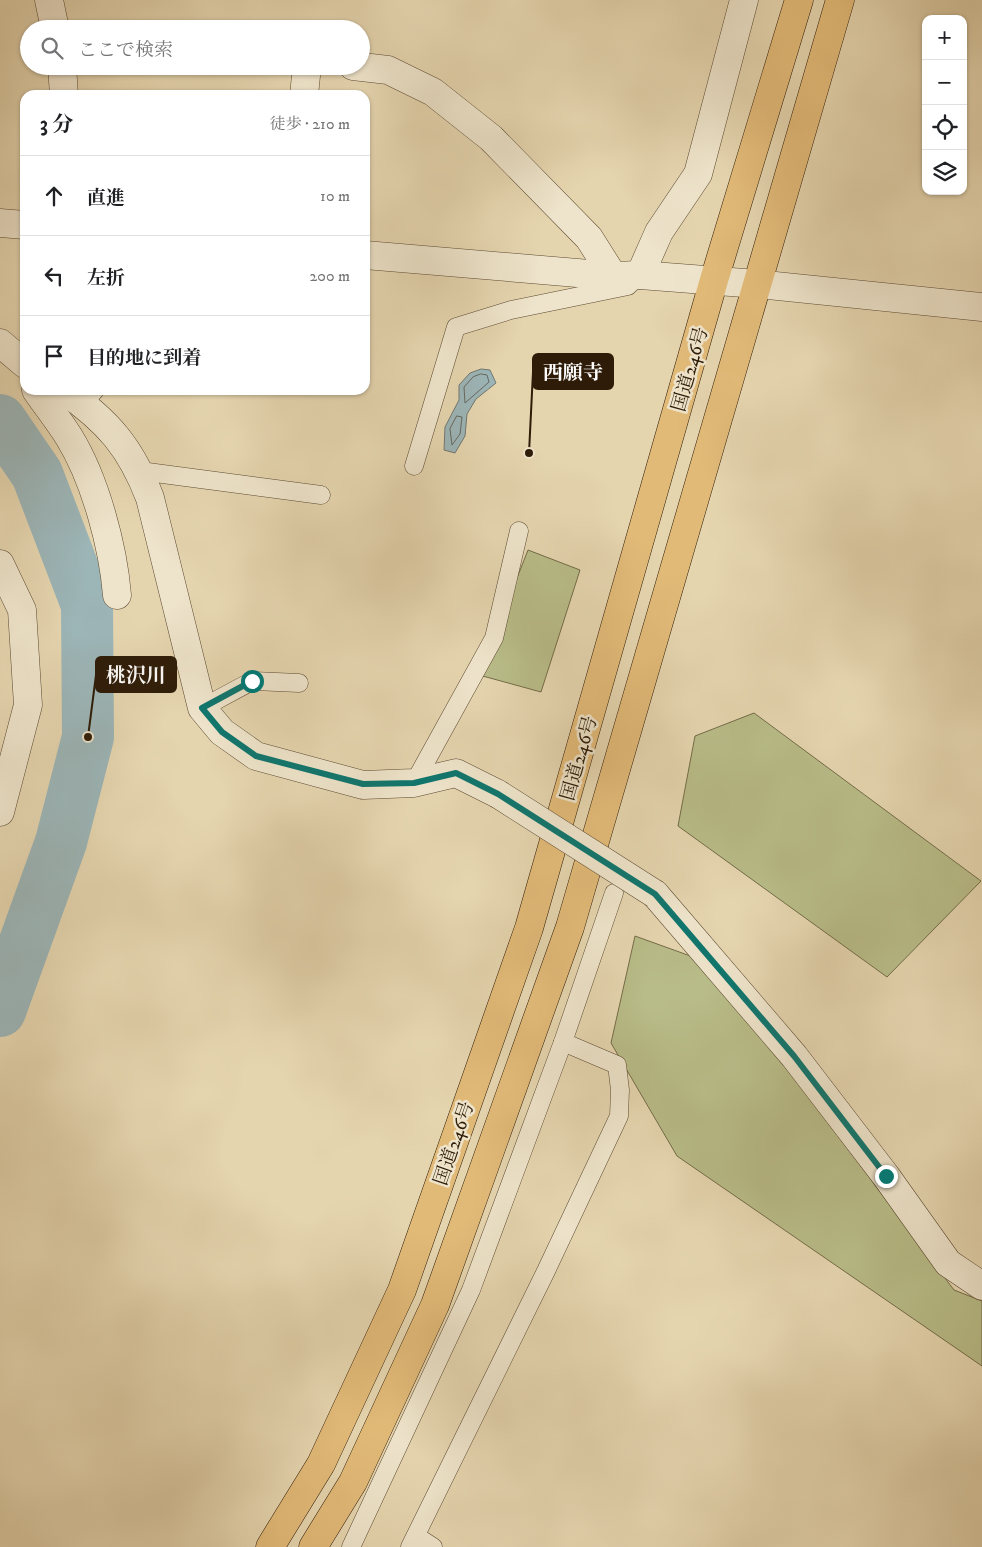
<!DOCTYPE html>
<html lang="ja">
<head>
<meta charset="utf-8">
<style>
	:root { --surface:#fff; --page:#f2f2f2; --text:#202124; --muted:#757577; --line:#e0e0e0 }
	body { margin:0; font-family:"IM FELL DW Pica","Noto Serif JP",serif; background:var(--page); color:var(--text) }
	.controls { position:absolute; right:15px; top:15px; display:grid; overflow:hidden; border-radius:10px; box-shadow:0 1px 4px #0004 }
	.controls button { width:45px; height:45px; display:grid; place-items:center; padding:0; border:0; border-bottom:1px solid var(--line); background:var(--surface); color:var(--text); font:25px sans-serif }
	.stop { position:absolute; width:15px; height:15px; margin:-11px; border:4px solid #0f766e; border-radius:50%; background:#fff }
	.stop.end { background:#0f766e; border-color:#fff; box-shadow:0 1px 5px #0008 }
	.list { margin:0; padding:0; list-style:none }
	h2 { display:flex; justify-content:space-between; align-items:center; height:65px; margin:0; padding:0 20px; font-size:21px }
	h2 small { font-size:16px; font-weight:400; color:var(--muted) }
	.list li { display:grid; grid-template-columns:32px 1fr auto; gap:15px; align-items:center; box-sizing:border-box; height:80px; padding:0 20px; border-top:1px solid var(--line) }
	.list b { display:block; font-size:19px; white-space:nowrap }
	.list em { font-size:16px; font-style:normal; color:var(--muted) }
	.icon { flex:none; width:28px; height:28px; fill:none; stroke:currentColor; stroke-width:2; stroke-linecap:round; stroke-linejoin:round }
	.map { position:relative; flex:none; width:982px; height:1547px; overflow:hidden }
	.search { position:absolute; background:var(--surface); box-shadow:0 1px 4px #0004; left:20px; top:20px; width:350px; height:55px; display:flex; align-items:center; gap:12px; box-sizing:border-box; padding:0 18px; border-radius:28px; color:var(--muted); font-size:19px }
	.panel { position:absolute; background:var(--surface); box-shadow:0 1px 4px #0004; left:20px; top:90px; width:350px; height:305px; border-radius:15px }
	.map>svg:first-child { display:block }
	.green { fill:#b8bc88; stroke:#736c48 }
	.water { fill:#9cb5b7; stroke:#707871 }
	.lines { fill:none; stroke-linecap:round; stroke-linejoin:round }
	.shore { stroke:#656860; stroke-width:1 }
	.river { stroke:#9cb5b7; stroke-width:52 }
	.service-casing { stroke:#5c4a32; stroke-width:19 }
	.minor-casing { stroke:#5c4a32; stroke-width:29 }
	.tertiary-casing { stroke:#5c4a32; stroke-width:29 }
	.trunk-casing { stroke:#2e1c08; stroke-width:29 }
	.service { stroke:#eee4cb; stroke-width:18 }
	.minor { stroke:#eee4cb; stroke-width:28 }
	.tertiary { stroke:#eee4cb; stroke-width:28 }
	.trunk { stroke:#e2ba78; stroke-width:28 }
	.minor-bridge-casing { stroke:#5c4a32; stroke-width:29; stroke-linecap:butt }
	.minor-bridge { stroke:#eee4cb; stroke-width:28 }
	.route { stroke:#0f766e; stroke-width:6 }
	.labels { text-anchor:middle; stroke-width:5; stroke-linejoin:round; paint-order:stroke }
	.street-label { font-size:19px; fill:#2e1c08; stroke:#eee4cb }
	.leader { fill:none; stroke:#2e1c08; stroke-width:2 }
	.callout-dot { fill:#2e1c08; stroke:#eee4cb; stroke-width:2 }
	.callout { fill:#2e1c08; stroke:#2e1c08; stroke-width:2 }
	.callout-label { font-size:20px; text-anchor:middle; font-weight:bold; fill:#fff }
</style>
</head>
<body>
<div class="map">
<svg width="982" height="1547" viewBox="0 0 982 1547">
	<rect width="100%" height="100%" fill="#e5d5af"/>
	<filter id="stains"><feTurbulence type="fractalNoise" baseFrequency=".004" numOctaves="4"/><feColorMatrix values="0 0 0 0 .2 0 0 0 0 .09 0 0 0 0 .02 0 0 0 .5 -.17"/></filter>
	<radialGradient id="worn" r=".72"><stop offset=".6" stop-color="#630" stop-opacity="0"/><stop offset="1" stop-color="#630" stop-opacity=".3"/></radialGradient>
	<!-- green -->
	<g class="green">
		<path d="M 528,550 L 580,570 L 541,692 L 479,675 Z"/>
		<path d="M 754,713 L 981,881 L 887,977 L 678,826 L 695,736 Z"/>
		<path d="M 635,936 L 707,962 L 954,1290 L 982,1301 L 982,1366 L 677,1156 L 611,1043 Z"/>
	</g>
	<!-- water -->
	<path class="water" d="M 481,369 L 490,370 L 496,383 L 476,399 L 467,414 L 465,436 L 455,453 L 444,450 L 445,427 L 459,400 L 459,385 L 470,373 Z"/>
	<g class="lines">
		<!-- shore -->
		<g class="shore">
			<path d="M 481,374 L 487,375 L 489,382 L 465,403 L 464,387 L 473,377 Z"/>
			<path d="M 457,416 L 462,417 L 460,434 L 452,445 L 450,429 Z"/>
		</g>
		<!-- river -->
		<path class="river" d="M 0,420 L 37,474 L 87,605 L 88,737 L 61,842 L 0,1011"/>
		<!-- service casing -->
		<g class="service-casing">
			<g id="service">
				<path d="M 83,404 L 95,390"/>
				<path d="M 414,466 L 456,327 L 511,310 L 628,286 L 632,282"/>
				<path d="M 140,471 L 321,495"/>
				<path d="M 202,708 L 252,681 L 299,683"/>
				<path d="M 414,783 L 494,638 L 519,531"/>
				<path d="M 416,1536 L 433,1547"/>
				<path d="M 351,1547 L 471,1290 L 563,1042 L 614,893"/>
				<path d="M 410,1547 L 546,1271 L 619,1116 L 620,1090 L 617,1065 L 563,1042"/>
			</g>
		</g>
		<!-- minor casing -->
		<g class="minor-casing">
			<g id="minor">
				<path d="M 49,0 L 55,29"/>
				<path d="M 62,66 L 64,95"/>
				<path d="M 353,66 L 388,70 L 433,92 L 491,138 L 589,238 L 613,276"/>
				<path d="M 304,95 L 307,66"/>
				<path d="M 640,275 L 659,232 L 698,174 L 744,0"/>
				<path d="M 757,284 L 982,307"/>
				<path d="M 0,343 L 25,364"/>
				<path d="M 36,390 C 47,406 59,421 69,437 C 95,479 113,546 117,595"/>
				<path d="M 63,390 C 108,421 131,448 150,498 L 202,708 L 222,732 L 256,756 L 363,785 L 414,783 L 456,773 L 498,794"/>
				<path d="M 0,564 L 22,610 L 28,705 L 0,812"/>
				<path d="M 655,894 L 794,1056 L 886,1176 L 948,1263 L 982,1286"/>
			</g>
		</g>
		<!-- tertiary casing -->
		<g class="tertiary-casing">
			<g id="tertiary">
				<path d="M 0,223 L 25,225"/>
				<path d="M 365,255 L 613,276 L 640,275 L 757,284"/>
			</g>
		</g>
		<!-- trunk casing -->
		<g class="trunk-casing">
			<g id="trunk">
				<path d="M 270,1547 L 321,1464 L 402,1290 L 529,928 L 714,280 L 799,0"/>
				<path d="M 313,1547 L 353,1482 L 435,1305 L 570,927 L 840,0"/>
			</g>
		</g>
		<!-- service -->
		<use href="#service" class="service"/>
		<!-- minor -->
		<use href="#minor" class="minor"/>
		<!-- tertiary -->
		<use href="#tertiary" class="tertiary"/>
		<!-- trunk -->
		<use href="#trunk" class="trunk"/>
		<!-- minor-bridge casing -->
		<g class="minor-bridge-casing">
			<path id="minor-bridge" d="M 498,794 L 655,894"/>
		</g>
		<!-- minor-bridge -->
		<use href="#minor-bridge" class="minor-bridge"/>
	</g>
	<g class="lines">
		<!-- route -->
		<path class="route" d="M 252,681 L 202,708 L 222,732 L 256,756 L 363,784 L 414,783 L 456,773 L 498,794 L 655,894 L 794,1056 L 886,1176"/>
	</g>
	<g class="labels">
		<!-- street labels -->
		<g class="street-label">
			<text transform="translate(689 369) rotate(-74)" y="7">国道246号</text>
			<text transform="translate(578 758) rotate(-74)" y="7">国道246号</text>
			<text transform="translate(453 1143) rotate(-71)" y="7">国道246号</text>
		</g>
	</g>
	<!-- callouts -->
	<path class="leader" d="M529 453L533 372M88 737L96 675"/>
	<g class="callout-dot">
		<circle cx="529" cy="453" r="5"/>
		<circle cx="88" cy="737" r="5"/>
	</g>
	<g class="callout">
		<rect x="533" y="354" width="80" height="35" rx="5"/>
		<rect x="96" y="657" width="80" height="35" rx="5"/>
	</g>
	<g class="callout-label">
		<text x="573" y="379">西願寺</text>
		<text x="136" y="682">桃沢川</text>
	</g>
	<rect width="100%" height="100%" filter="url(#stains)"/>
	<rect width="100%" height="100%" fill="url(#worn)"/>
</svg>
<div class="controls">
<button>+</button>
<button>−</button>
<button><svg class="icon" aria-label="locate" viewBox="0 0 24 24"><circle cx="12" cy="12" r="6"/><path d="M12 2v4M12 18v4M2 12h4M18 12h4"/></svg></button>
<button><svg class="icon" aria-label="layers" viewBox="0 0 24 24"><path d="M12 4l9 5-9 5-9-5zM3 14l9 5 9-5"/></svg></button>
</div>
<div class="stop" style="left:252px;top:681px"></div>
<div class="stop end" style="left:886px;top:1176px"></div>
<div class="search"><svg class="icon" aria-label="search" viewBox="0 0 24 24"><circle cx="10" cy="10" r="6"/><path d="M15 15l6 6"/></svg>ここで検索</div>
<section class="panel">
<h2>3 分<small>徒歩 · 210 m</small></h2>
<ul class="list">
<li><svg class="icon" aria-label="ahead" viewBox="0 0 24 24"><path d="M12 20V5M6 11l6-6 6 6"/></svg><div><b>直進</b></div><em>10 m</em></li>
<li><svg class="icon" aria-label="left" viewBox="0 0 24 24"><path d="M17 20v-9H6M10 6l-5 5 5 5"/></svg><div><b>左折</b></div><em>200 m</em></li>
<li><svg class="icon" aria-label="arrive" viewBox="0 0 24 24"><path d="M6 21V4h12l-3 4 3 4H6"/></svg><div><b>目的地に到着</b></div></li>
</ul>
</section>
</div>
</body>
</html>
